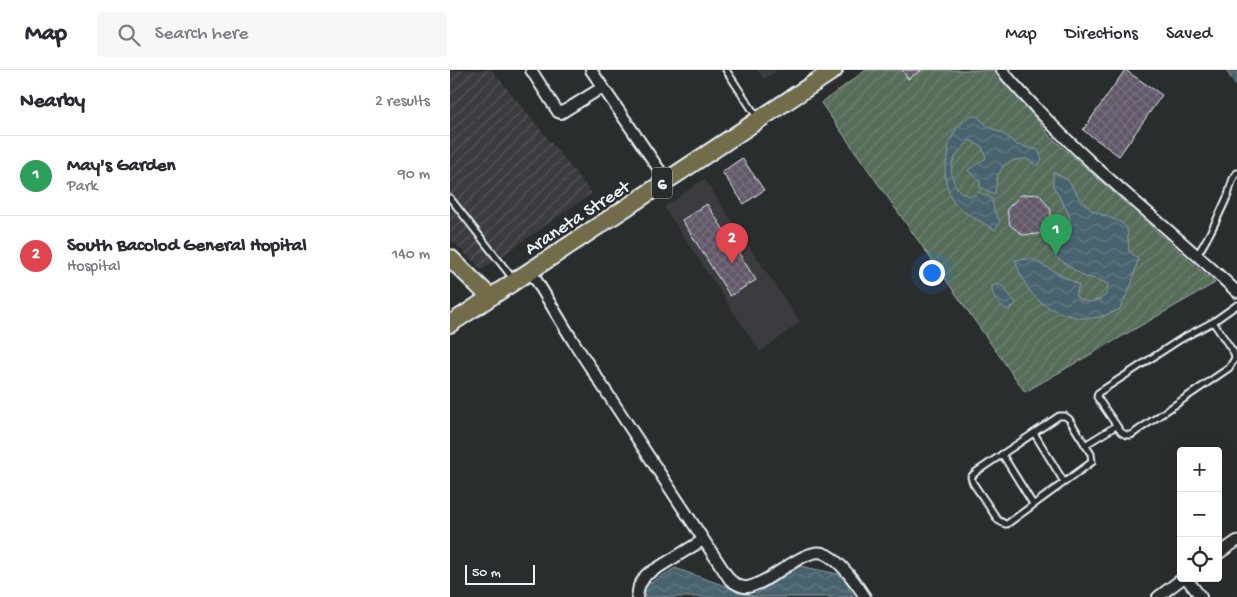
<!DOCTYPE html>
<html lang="en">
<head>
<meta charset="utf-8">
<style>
	:root { --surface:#fff; --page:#f7f7f7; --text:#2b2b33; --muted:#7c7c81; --line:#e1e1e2; --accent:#8a764a }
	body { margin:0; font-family:"Gochi Hand",sans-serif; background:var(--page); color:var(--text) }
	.controls { position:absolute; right:15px; bottom:15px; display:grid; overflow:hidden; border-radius:5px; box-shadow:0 5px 20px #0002 }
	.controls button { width:45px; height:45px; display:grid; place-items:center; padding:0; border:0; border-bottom:1px solid var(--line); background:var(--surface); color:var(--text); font:25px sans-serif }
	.scale { position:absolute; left:15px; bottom:12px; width:70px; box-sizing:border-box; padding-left:5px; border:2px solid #e8f1f8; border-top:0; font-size:14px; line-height:18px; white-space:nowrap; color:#e8f1f8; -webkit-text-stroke:4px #2a2d2e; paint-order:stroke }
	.you { position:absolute; left:481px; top:202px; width:18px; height:18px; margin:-12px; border:4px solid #fff; border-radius:50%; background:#1a73e8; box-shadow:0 0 0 8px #1a73e833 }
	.badge { display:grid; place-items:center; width:32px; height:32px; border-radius:50%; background:var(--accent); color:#fff; font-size:16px; font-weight:700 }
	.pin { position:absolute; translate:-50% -41px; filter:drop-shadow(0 1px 2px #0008) }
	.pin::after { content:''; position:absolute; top:26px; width:18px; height:15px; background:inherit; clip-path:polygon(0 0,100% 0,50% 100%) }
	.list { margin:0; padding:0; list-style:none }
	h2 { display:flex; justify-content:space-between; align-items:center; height:65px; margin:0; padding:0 20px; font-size:21px }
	h2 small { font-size:16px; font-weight:400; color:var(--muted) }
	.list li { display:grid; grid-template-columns:32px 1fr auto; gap:15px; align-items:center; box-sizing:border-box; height:80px; padding:0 20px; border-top:1px solid var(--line) }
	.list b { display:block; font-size:19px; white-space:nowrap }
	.list p { margin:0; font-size:16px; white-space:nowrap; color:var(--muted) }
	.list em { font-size:16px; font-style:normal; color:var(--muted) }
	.icon { flex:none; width:28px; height:28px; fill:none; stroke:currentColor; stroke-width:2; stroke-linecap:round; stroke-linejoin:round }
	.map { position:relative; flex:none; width:787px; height:527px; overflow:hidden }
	header { display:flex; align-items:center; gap:30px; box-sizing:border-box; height:70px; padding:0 25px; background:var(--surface); border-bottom:1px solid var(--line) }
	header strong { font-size:24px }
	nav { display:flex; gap:28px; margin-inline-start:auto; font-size:18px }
	.search { width:350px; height:45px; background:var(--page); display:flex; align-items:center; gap:12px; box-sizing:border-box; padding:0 18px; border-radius:5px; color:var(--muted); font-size:19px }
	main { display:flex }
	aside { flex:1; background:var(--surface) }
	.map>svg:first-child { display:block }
	.built { fill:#3b3a3f }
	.industrial { fill:url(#industrial-furrows) }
	.garden { fill:url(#garden-furrows); stroke:#9fafa9 }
	.water { fill:url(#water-waves); stroke:#899ca5 }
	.building { fill:url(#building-cross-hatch); stroke:#e8f1f8 }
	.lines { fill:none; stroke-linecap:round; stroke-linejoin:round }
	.service-casing { stroke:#e8f1f8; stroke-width:9 }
	.minor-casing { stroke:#e8f1f8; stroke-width:14 }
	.primary-casing { stroke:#e8f1f8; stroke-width:20 }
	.service { stroke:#2a2d2e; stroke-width:5 }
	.minor { stroke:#2a2d2e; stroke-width:10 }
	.primary { stroke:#726c4b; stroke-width:16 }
	.labels { text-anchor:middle; stroke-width:5; stroke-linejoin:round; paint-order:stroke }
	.shield { fill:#2a2d2e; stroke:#afb6bb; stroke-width:1 }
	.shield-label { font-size:18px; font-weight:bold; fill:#e8f1f8 }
	.street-label { font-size:19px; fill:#e8f1f8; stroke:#2a2d2e }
</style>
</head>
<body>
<header>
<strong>Map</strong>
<div class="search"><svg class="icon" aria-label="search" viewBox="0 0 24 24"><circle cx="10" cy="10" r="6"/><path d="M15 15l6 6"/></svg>Search here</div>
<nav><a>Map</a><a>Directions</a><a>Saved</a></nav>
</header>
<main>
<aside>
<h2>Nearby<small>2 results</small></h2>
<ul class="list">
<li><span class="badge" style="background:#2e9e5b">1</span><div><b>May's Garden</b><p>Park</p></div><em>90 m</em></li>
<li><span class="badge" style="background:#e0444e">2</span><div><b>South Bacolod General Hopital</b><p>Hospital</p></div><em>140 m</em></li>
</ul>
</aside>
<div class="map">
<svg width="787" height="527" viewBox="0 0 787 527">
	<defs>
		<pattern id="industrial-furrows" width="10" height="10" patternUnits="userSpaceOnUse" patternTransform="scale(1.25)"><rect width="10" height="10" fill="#3b3a3f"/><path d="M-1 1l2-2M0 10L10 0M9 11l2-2" fill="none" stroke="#57575c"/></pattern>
		<pattern id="garden-furrows" width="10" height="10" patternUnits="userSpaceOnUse" patternTransform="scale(1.25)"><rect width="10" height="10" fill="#566d5a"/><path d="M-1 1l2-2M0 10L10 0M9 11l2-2" fill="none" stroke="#6e8272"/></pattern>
		<pattern id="water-waves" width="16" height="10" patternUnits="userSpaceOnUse" patternTransform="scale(1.25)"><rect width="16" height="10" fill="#4a636e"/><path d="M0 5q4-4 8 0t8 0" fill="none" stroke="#647a83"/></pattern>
		<pattern id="building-cross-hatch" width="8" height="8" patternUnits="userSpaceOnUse" patternTransform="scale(1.25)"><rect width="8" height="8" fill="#625868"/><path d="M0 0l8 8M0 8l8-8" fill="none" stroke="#78707e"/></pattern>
	</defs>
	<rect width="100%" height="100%" fill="#2a2d2e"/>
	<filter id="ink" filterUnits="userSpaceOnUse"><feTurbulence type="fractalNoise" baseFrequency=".02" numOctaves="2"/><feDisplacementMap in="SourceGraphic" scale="10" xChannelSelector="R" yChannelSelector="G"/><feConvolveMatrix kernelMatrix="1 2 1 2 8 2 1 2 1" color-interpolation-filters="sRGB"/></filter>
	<g filter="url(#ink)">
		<!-- built -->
		<g class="built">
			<path d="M 307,0 L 328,0 L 314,9 Z"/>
			<path d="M 254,109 L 350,252 L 310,282 L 214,137 Z"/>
		</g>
		<!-- industrial -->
		<path class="industrial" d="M 0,0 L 42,0 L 142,123 L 32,200 L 0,169 Z"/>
		<!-- garden -->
		<path class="garden" d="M 416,0 L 545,0 L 600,66 L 765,213 L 575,322 L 371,33 Z"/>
		<!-- water -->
		<g class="water">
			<path d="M 776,0 L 787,0 L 787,18 Z"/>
			<path d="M 520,46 L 527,46 L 537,56 L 555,65 L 567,75 L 588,80 L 592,89 L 588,96 L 577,89 L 564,90 L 554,95 L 547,107 L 545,124 L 530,117 L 530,111 L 518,100 L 536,88 L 532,77 L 520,70 C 514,77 504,85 502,95 C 499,105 506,122 516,125 C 518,126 521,126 524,126 L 529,122 L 542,129 L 544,141 L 550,151 L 545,160 L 516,143 L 503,132 L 496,113 L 495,98 L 498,87 L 499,72 L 507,58 Z"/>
			<path d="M 603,102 L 618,110 L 628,126 L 641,140 L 670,152 L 677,158 L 679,181 L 688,189 L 682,213 L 670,239 C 651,249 635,251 615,244 C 585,235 575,218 565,190 L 582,189 L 629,215 L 625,226 C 638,235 645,233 657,224 L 658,214 L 647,209 L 635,207 L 603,185 L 616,169 L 621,158 L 619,144 L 603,116 Z"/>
			<path d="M 545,214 L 553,216 C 556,222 562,227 566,233 L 560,239 L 555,239 C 548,233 541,225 542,216 Z"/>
			<path d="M 350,496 L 393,505 L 404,527 L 195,527 L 194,517 L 225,498 L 303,526 Z"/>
		</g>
		<!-- building -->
		<g class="building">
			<path d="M 452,0 L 472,0 L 458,9 Z"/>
			<path d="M 675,0 L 712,25 L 669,86 L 633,60 Z"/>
			<path d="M 292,88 L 314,120 L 294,134 L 272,102 Z"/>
			<path d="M 589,124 L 601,140 L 600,154 L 589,164 L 573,165 L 560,155 L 557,139 L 571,125 Z"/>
			<path d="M 257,134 L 306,210 L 280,226 L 232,150 Z"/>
		</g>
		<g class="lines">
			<!-- service casing -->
			<g class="service-casing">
				<g id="service">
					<path d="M 276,0 L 307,47"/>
					<path d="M 0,128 L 64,210"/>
					<path d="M 747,185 C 760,166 769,145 778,125 C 781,117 781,108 787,103"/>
					<path d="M 763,252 L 784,283 L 785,288 L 779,298 L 681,365 L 676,365 L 671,362 L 647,327 L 648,323 L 731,269 L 763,252 L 787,235"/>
					<path d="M 609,346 L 615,346 L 619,349 L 641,384 L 642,392 L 557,454 L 555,454 L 548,450 L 523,413 L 521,407 L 526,402 Z"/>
					<path d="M 584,363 L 614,412"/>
					<path d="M 635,375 L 666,356"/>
					<path d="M 552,384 L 583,434"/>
				</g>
			</g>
			<!-- minor casing -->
			<g class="minor-casing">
				<g id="minor">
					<path d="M 81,0 L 108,42 L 111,43 L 153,17"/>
					<path d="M 141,0 L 217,111"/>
					<path d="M 552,0 C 562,13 574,25 585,37 C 647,104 721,159 787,222"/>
					<path d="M 80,200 L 123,271 L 280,510 C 285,513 291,518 297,517 C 318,515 354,477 373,483 C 389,489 406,513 415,527"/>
					<path d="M 768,484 L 787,471"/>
					<path d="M 736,508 L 751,527"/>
					<path d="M 187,527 L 189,516 L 196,505 L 253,470"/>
					<path d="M 708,527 L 733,508"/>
				</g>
			</g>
			<!-- primary casing -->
			<g class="primary-casing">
				<g id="primary">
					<path d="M 0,188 L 40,227"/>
					<path d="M 0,254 L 384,0"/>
				</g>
			</g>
			<!-- service -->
			<use href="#service" class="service"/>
			<!-- minor -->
			<use href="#minor" class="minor"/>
			<!-- primary -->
			<use href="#primary" class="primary"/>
		</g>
	</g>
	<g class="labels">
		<!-- shield labels -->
		<rect class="shield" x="202" y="97.5" width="20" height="31" rx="4"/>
		<g class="shield-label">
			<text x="212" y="119">6</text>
		</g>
		<!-- street labels -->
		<g class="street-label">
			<text transform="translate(126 146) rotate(-33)" y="7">Araneta Street</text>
		</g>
	</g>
</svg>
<div class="controls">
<button>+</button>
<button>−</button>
<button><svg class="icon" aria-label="locate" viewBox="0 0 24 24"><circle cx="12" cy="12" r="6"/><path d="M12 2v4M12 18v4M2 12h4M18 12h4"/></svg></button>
</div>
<div class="scale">50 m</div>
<div class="you"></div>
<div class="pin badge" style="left:606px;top:185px;background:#2e9e5b">1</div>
<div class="pin badge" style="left:282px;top:194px;background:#e0444e">2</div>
</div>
</main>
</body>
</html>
